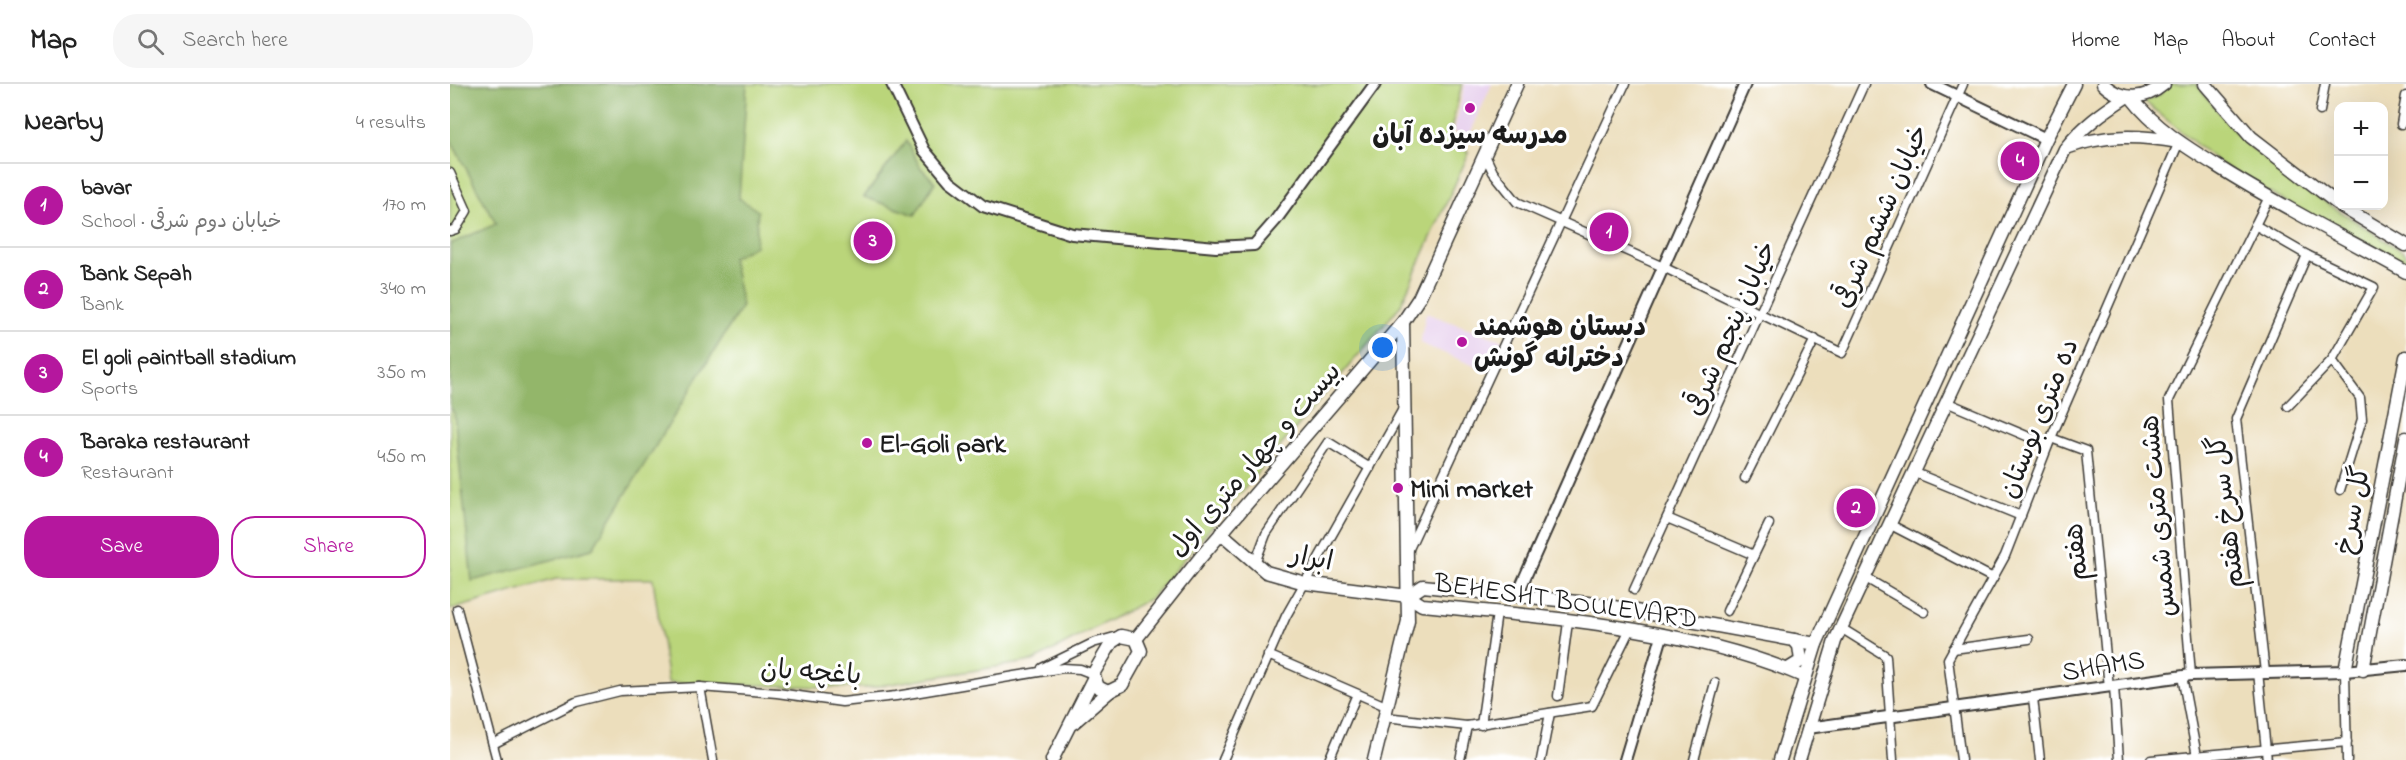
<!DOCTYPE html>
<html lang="en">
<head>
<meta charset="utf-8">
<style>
	:root { --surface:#fff; --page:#f6f6f6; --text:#222; --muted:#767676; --line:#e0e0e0; --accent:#b5179e }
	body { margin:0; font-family:"Indie Flower","Playpen Sans Arabic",sans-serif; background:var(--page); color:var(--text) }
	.controls { position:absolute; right:18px; top:18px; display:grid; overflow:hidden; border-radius:12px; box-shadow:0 6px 24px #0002 }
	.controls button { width:54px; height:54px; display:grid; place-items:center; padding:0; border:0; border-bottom:2px solid var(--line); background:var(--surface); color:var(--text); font:30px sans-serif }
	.you { position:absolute; left:933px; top:264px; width:21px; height:21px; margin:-15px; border:4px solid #fff; border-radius:50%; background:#1a73e8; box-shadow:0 0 0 9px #1a73e833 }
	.badge { display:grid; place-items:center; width:39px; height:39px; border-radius:50%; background:var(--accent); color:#fff; font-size:20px; font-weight:700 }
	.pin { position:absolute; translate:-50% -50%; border:3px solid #fff; box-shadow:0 2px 6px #0006 }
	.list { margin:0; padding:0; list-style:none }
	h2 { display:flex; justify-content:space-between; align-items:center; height:78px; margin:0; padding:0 24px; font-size:26px }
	h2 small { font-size:20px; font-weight:400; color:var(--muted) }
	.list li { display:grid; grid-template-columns:39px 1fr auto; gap:18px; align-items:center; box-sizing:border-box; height:84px; padding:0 24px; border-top:2px solid var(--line) }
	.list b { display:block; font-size:22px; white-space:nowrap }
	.list p { margin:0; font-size:20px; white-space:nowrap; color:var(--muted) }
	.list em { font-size:20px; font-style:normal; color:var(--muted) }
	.actions { display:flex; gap:12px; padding:18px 24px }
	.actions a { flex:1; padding:14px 0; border:2px solid var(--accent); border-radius:24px; text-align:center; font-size:21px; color:var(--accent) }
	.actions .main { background:var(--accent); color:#fff }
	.icon { flex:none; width:33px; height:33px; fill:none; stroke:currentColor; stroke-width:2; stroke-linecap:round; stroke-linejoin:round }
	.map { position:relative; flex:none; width:1956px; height:676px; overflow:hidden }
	header { display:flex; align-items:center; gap:36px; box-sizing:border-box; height:84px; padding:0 30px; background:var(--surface); border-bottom:2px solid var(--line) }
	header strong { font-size:28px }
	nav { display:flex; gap:33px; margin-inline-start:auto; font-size:21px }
	.search { width:420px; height:54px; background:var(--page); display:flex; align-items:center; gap:15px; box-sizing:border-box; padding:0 21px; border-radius:24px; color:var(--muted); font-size:22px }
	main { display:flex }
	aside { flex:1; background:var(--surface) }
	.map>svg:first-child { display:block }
	.built { fill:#e8d2ee }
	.green { fill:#bad57a; stroke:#6b784b; stroke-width:1.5 }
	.forest { fill:#93b66a; stroke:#586943; stroke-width:1.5 }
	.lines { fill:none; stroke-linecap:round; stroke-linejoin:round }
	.minor-casing { stroke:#3b3934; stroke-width:11 }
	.tertiary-casing { stroke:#3b3934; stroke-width:14 }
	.secondary-casing { stroke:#3b3934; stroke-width:15 }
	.minor { stroke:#fff; stroke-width:8 }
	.tertiary { stroke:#fff; stroke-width:10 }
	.secondary { stroke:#fff; stroke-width:12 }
	.poi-dot { fill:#b5179e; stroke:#fff; stroke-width:2 }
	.labels { text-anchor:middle; stroke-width:6; stroke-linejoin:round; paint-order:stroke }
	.poi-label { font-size:27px; font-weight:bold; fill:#1c1c1c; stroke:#fff; text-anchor:start }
	.street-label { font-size:27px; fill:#1c1c1c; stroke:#fff }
</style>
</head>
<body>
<header>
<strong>Map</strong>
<div class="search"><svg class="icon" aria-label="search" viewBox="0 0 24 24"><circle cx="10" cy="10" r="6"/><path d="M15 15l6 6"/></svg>Search here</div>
<nav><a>Home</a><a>Map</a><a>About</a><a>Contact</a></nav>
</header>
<main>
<aside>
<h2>Nearby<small>4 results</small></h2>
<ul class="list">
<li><span class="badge">1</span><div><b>bavar</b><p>School · خیابان دوم شرقی</p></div><em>170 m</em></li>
<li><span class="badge">2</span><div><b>Bank Sepah</b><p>Bank</p></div><em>340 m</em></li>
<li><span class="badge">3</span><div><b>El goli paintball stadium</b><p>Sports</p></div><em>350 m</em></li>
<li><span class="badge">4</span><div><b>Baraka restaurant</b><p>Restaurant</p></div><em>450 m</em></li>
</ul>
<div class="actions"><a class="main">Save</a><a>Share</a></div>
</aside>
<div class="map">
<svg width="1956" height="676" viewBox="0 0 1956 676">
	<rect width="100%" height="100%" fill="#fff"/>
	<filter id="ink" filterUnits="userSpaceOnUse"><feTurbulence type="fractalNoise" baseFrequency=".0167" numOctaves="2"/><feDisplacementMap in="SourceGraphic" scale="12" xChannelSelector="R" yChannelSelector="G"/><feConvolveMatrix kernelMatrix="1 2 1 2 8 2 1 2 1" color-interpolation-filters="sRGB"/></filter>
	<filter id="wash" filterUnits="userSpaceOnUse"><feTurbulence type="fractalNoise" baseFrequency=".008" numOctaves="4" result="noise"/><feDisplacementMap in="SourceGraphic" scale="24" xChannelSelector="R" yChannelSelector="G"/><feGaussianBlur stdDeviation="1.35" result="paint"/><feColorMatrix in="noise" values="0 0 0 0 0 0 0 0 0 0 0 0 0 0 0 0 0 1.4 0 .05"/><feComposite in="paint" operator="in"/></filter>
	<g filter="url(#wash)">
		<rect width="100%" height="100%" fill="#ecdebc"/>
		<!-- built -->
		<g class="built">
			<path d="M 1015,0 L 1042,0 L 1017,57 L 1004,47 Z"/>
			<path d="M 976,229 L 1054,257 L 1039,288 L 970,259 Z"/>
		</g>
		<!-- green -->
		<g class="green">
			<path d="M 0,0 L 1012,0 L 999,53 L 1019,69 L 950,222 L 701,514 L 583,577 L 416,604 L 218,599 L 203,495 L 106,495 L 0,526 Z"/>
			<path d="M 1721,0 L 1746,0 L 1792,56 L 1816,76 L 1857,106 L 1956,170 L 1956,181 L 1804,101 L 1769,79 L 1694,17 L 1709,11 Z"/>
		</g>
		<!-- forest -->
		<g class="forest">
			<path d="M 0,0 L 297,0 L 289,114 L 308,127 L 305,162 L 282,174 L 292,222 L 142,465 L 22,497 L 4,329 L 0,323 L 0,160 L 46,140 L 0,55 Z"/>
			<path d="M 456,57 L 471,84 L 485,98 L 465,131 L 414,113 Z"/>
		</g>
	</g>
	<g filter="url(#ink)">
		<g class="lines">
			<!-- minor casing -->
			<g class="minor-casing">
				<g id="minor">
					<path d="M 1870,27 L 1875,0"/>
					<path d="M 1951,40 L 1956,12"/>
					<path d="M 1035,71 L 1043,88 L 1067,118 L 1213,183 L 1392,269 L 1513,0"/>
					<path d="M 0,89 L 17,127 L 6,145 L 0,147"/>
					<path d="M 1805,141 L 1857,171 L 1924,203 L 1882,276 L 1838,322"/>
					<path d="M 1882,276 L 1910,314 L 1912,335 L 1890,406"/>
					<path d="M 1496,318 L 1598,361"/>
					<path d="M 1601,354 L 1636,367 L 1659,603"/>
					<path d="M 1463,388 L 1571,432"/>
					<path d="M 1295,394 L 1365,255"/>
					<path d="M 1217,434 L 1304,471"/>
					<path d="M 1439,440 L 1543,494"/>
					<path d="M 958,467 L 1175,0"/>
					<path d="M 805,479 L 816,450 L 878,358 L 920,384"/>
					<path d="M 1414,493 L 1474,528"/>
					<path d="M 1184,506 L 1414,0"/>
					<path d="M 7,525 L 47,676"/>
					<path d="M 1277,527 L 1319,440"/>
					<path d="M 1391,544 L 1436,572 L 1443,676"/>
					<path d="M 1503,565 L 1579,555"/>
					<path d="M 818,571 L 938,623"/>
					<path d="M 592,584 L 643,559 L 668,552"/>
					<path d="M 1895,587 L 1897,676"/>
					<path d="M 1808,588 L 1817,676"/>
					<path d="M 1815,588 L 1786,335 L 1857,171"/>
					<path d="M 1741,591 L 1719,316 L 1819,113"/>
					<path d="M 1732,592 L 1747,672"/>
					<path d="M 1664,602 L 1669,676"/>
					<path d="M 250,603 L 263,676"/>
					<path d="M 1108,612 L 1118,538"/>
					<path d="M 1583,614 L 1590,676"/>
					<path d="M 935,633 L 1017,642 L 1142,622 L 1179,547"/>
					<path d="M 1031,641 L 1047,529"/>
					<path d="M 43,660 L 126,618 L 170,607 L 250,603 L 327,609 L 392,618 L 446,612 L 613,584 L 630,585 L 643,590"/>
					<path d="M 773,676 L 836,532 L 953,325"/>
					<path d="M 879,676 L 907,610"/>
					<path d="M 1010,676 L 1017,642"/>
					<path d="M 1091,676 L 1100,629"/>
					<path d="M 1244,676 L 1265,599"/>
					<path d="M 1511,676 L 1498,575 L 1555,472 L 1601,354 L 1729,58"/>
					<path d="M 1701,676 L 1897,658"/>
				</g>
			</g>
			<!-- tertiary casing -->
			<g class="tertiary-casing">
				<g id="tertiary">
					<path d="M 442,0 L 474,66 L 500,97 L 533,122 L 622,150 L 766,163 L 804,161 L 825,137 L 925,0"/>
					<path d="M 1482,0 L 1596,55"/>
					<path d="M 1067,511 L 1295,0"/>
					<path d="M 1358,644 L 1741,591 L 1895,587 L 1956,581"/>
					<path d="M 1175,676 L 1212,552"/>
				</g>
			</g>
			<!-- secondary casing -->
			<g class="secondary-casing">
				<g id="secondary">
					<path d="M 1653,0 C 1672,18 1695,16 1714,0"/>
					<path d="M 1755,0 L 1801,53 L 1888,120"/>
					<path d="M 1681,13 C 1704,43 1736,63 1767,82 C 1828,121 1893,153 1956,188"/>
					<path d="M 1616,64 C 1655,50 1688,51 1729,58"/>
					<path d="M 1891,122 L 1956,161"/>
					<path d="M 771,449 L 816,488 L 855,499 L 958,512 L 972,521 C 1095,533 1241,543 1355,593"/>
					<path d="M 958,512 L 973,502 L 1147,520 L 1366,560"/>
					<path d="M 671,552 L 686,555 L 691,567 L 672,601 L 658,608 L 648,603 L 643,590 L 662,558 Z"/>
					<path d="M 686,555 L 750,474 L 953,238 L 969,214 L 1067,0"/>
					<path d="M 1338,585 L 1351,577 L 1349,562 L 1344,556"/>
					<path d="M 1913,586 L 1956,354"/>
					<path d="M 1895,587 L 1956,273"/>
					<path d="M 623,639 L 660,607"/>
					<path d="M 602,676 L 643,595"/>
					<path d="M 924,676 L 958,537 L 953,238"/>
					<path d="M 1330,676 L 1366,560 L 1596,55 L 1624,0"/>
					<path d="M 1349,676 L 1385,557 L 1615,65 C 1632,43 1653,28 1676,13"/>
				</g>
			</g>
			<!-- minor -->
			<use href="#minor" class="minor"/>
			<!-- tertiary -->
			<use href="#tertiary" class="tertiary"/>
			<!-- secondary -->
			<use href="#secondary" class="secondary"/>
		</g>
	</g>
	<!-- markers -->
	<g class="poi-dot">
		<circle cx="1020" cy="24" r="6"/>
		<circle cx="1012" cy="258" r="6"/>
		<circle cx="417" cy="359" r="6"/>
		<circle cx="948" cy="404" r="6"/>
	</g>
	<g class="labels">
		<!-- poi labels -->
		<g class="poi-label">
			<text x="1020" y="59" text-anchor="middle">مدرسه سیزده آبان</text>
			<text x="1024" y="251">دبستان هوشمند<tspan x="1024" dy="31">دخترانه گونش</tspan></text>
			<text x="429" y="368">El-Goli park</text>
			<text x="960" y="413">Mini market</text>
		</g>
		<!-- street labels -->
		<g class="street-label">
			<text transform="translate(1430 132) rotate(-66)" y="9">خیابان ششم شرقی</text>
			<text transform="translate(1280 244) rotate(-66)" y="9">خیابان پنجم شرقی</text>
			<text transform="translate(1588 334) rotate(-68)" y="9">ده متری بوستان</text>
			<text transform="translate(804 375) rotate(-49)" y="9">بیست و چهار متری اول</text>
			<text transform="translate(1902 426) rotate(-79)" y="9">گل سرخ</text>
			<text transform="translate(1775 428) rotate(-97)" y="9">گل سرخ هفتم</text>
			<text transform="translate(1707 432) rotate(-95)" y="9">هشت متری شمس</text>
			<text transform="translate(1625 468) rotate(-95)" y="9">هفتم</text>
			<text transform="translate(862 473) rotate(11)" y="9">ابرار</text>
			<text transform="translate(1116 516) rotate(8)" y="9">BEHESHT BOULEVARD</text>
			<text transform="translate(1653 581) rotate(-9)" y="9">SHAMS</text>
			<text transform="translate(361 587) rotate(4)" y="9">باغچه بان</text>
		</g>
	</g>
</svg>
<div class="controls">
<button>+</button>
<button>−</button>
</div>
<div class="you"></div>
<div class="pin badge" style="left:1159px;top:148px">1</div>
<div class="pin badge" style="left:1406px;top:424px">2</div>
<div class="pin badge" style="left:423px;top:157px">3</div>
<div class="pin badge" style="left:1570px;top:77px">4</div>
</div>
</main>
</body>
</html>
